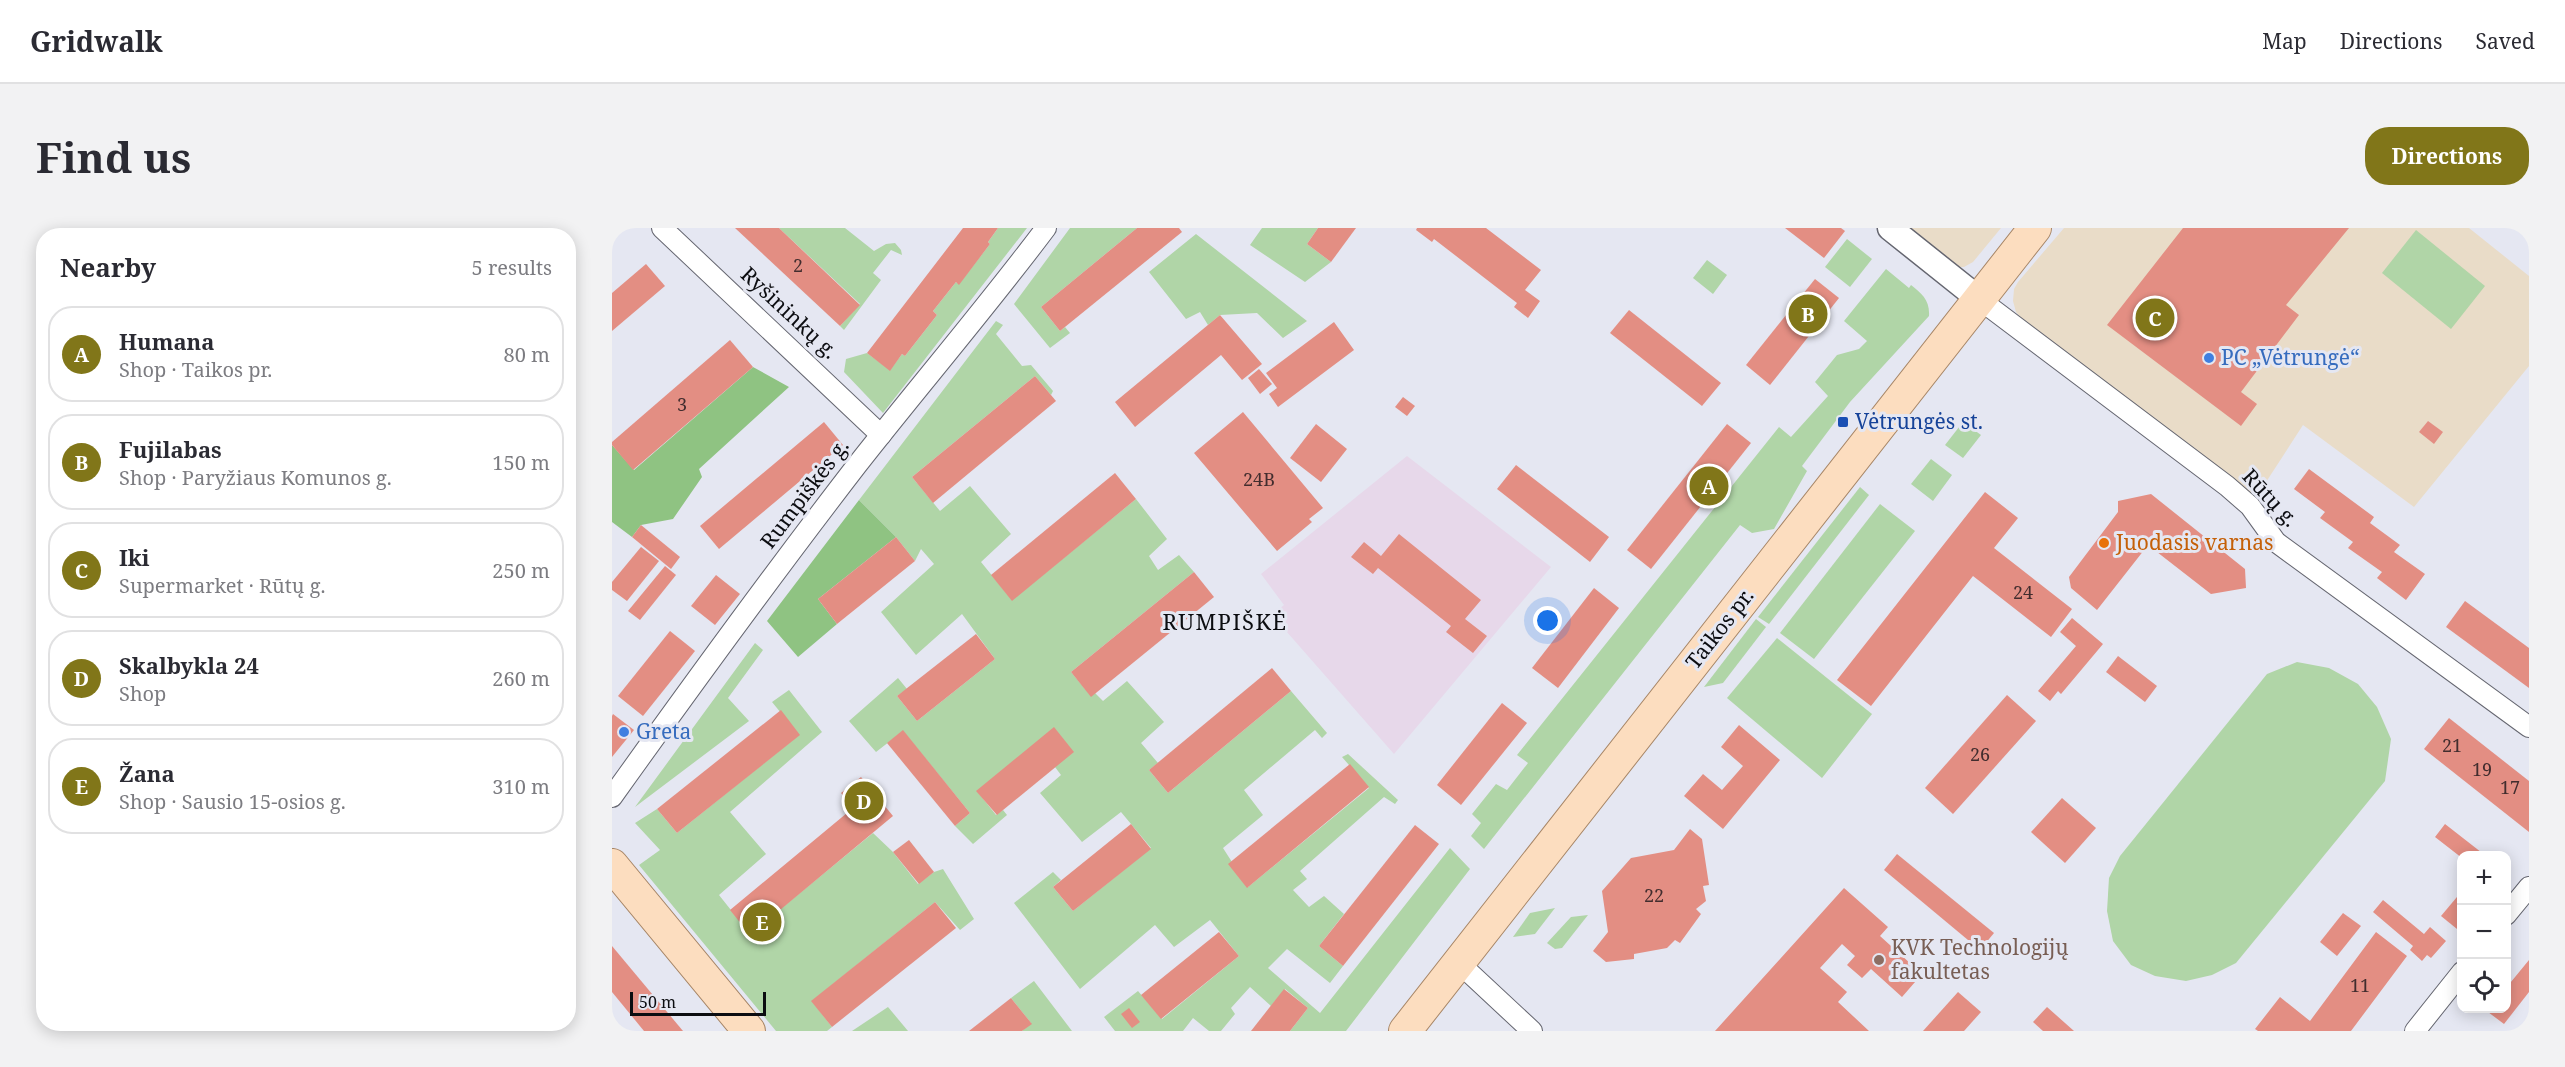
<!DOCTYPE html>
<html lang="en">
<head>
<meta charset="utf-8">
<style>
	:root { --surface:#fff; --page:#f2f2f3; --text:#2b2b33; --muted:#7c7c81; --line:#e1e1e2; --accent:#817619 }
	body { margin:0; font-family:"Noto Serif",serif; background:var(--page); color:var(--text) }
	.controls { position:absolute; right:18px; bottom:18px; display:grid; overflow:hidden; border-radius:12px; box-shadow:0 3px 15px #0003 }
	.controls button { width:54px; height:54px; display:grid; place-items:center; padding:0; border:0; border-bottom:2px solid var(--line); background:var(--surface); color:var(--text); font:30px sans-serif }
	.scale { position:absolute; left:18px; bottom:15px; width:136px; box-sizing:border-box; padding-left:6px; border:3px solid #0c0d11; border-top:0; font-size:16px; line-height:21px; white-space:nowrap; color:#0c0d11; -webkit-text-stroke:4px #e5e7f2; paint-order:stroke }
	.you { position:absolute; left:936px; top:393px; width:21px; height:21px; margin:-15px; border:4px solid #fff; border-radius:50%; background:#1a73e8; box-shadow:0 0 0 9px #1a73e833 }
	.badge { display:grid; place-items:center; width:39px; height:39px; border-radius:50%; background:var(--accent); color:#fff; font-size:20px; font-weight:700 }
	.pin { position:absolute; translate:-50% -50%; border:3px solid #fff; box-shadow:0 2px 6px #0006 }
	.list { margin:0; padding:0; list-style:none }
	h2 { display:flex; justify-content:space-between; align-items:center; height:78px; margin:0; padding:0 24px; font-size:26px }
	h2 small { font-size:20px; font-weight:400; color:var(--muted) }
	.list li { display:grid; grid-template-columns:39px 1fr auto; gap:18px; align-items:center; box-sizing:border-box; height:96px; margin:0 12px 12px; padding:0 12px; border:2px solid var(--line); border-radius:24px }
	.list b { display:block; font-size:22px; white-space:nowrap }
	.list p { margin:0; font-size:20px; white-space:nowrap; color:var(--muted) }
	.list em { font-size:20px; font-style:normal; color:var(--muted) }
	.icon { flex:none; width:33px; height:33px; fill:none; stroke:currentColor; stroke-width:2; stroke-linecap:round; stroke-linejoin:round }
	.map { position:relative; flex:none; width:1917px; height:803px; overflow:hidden; border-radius:24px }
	header { display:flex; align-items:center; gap:36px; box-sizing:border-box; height:84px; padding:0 30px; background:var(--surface); border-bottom:2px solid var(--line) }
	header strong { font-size:28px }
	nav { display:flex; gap:33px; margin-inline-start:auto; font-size:21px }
	.intro { display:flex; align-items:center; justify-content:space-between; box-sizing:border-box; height:144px; padding:0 36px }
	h1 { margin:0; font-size:42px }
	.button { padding:15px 27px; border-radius:24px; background:var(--accent); color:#fff; font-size:21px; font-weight:700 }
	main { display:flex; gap:36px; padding:0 36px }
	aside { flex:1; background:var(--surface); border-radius:24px; box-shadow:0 3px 15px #0003 }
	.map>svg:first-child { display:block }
	.commercial { fill:#e9dcc8 }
	.education { fill:#e7d8ea }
	.green { fill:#b0d5a7 }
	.forest { fill:#8fc382 }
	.building { fill:#e38e83 }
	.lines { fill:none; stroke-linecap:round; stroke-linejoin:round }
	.minor-casing { stroke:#656670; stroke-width:22 }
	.tertiary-casing { stroke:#656670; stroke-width:27 }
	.primary-casing { stroke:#a78667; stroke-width:34 }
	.minor { stroke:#fff; stroke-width:20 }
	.tertiary { stroke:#fff; stroke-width:24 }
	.primary { stroke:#fcddbf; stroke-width:32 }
	.shop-dot { fill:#3f7fe0; stroke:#e5e7f2; stroke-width:2 }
	.transit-dot { fill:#1a4fb4; stroke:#e5e7f2; stroke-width:2 }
	.food-dot { fill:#e8710a; stroke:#e5e7f2; stroke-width:2 }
	.education-dot { fill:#8d6e63; stroke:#e5e7f2; stroke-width:2 }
	.labels { text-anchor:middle; stroke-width:6; stroke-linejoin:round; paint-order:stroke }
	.number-label { font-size:18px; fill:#422d2e }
	.street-label { font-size:21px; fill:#0c0d11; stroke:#e5e7f2 }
	.shop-label { font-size:21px; fill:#366cbe; stroke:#e5e7f2; text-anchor:start }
	.transit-label { font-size:21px; fill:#164399; stroke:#e5e7f2; text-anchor:start }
	.food-label { font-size:21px; fill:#c56008; stroke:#e5e7f2; text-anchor:start }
	.education-label { font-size:21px; fill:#785e54; stroke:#e5e7f2; text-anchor:start }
	.neighbourhood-label { font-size:22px; letter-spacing:1.5px; fill:#0c0d11; stroke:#e5e7f2 }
</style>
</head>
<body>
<header>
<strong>Gridwalk</strong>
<nav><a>Map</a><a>Directions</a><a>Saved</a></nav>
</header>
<div class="intro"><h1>Find us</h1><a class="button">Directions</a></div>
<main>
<aside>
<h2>Nearby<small>5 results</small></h2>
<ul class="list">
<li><span class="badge">A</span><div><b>Humana</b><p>Shop · Taikos pr.</p></div><em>80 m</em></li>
<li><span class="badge">B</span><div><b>Fujilabas</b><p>Shop · Paryžiaus Komunos g.</p></div><em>150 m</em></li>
<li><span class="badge">C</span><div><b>Iki</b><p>Supermarket · Rūtų g.</p></div><em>250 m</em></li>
<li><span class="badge">D</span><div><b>Skalbykla 24</b><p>Shop</p></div><em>260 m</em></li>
<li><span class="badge">E</span><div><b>Žana</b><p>Shop · Sausio 15-osios g.</p></div><em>310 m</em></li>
</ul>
</aside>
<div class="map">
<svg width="1917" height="803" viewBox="0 0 1917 803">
	<rect width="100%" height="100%" fill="#e5e7f2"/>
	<!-- commercial -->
	<g class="commercial">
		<path d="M 1295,0 L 1389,0 L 1361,34 L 1352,39 L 1345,39 Z"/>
		<path d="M 1452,0 L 1857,0 L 1917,48 L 1917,138 L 1802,279 L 1691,197 L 1643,271 L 1413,95 L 1404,84 L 1401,73 L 1402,61 L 1406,54 Z"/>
	</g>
	<!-- education -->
	<path class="education" d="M 795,228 L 939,339 L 782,526 L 660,387 L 672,377 L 649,346 Z"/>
	<!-- green -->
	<g class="green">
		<path d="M 167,0 L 233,0 L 262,23 L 274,16 L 283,15 L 289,22 L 290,27 L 279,22 L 261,45 L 269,52 L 232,102 L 228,98 L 248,76 Z"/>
		<path d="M 386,0 L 415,0 L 271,185 L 232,144 L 234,131 L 255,125 L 278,142 L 290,126 L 293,128 L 325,87 L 321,83 L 344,54 L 347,56 L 378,16 L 376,14 Z"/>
		<path d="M 458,0 L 525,0 L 429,79 L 448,103 L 453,99 L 458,105 L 438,120 L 402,76 Z"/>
		<path d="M 650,0 L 706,0 L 695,16 L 719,34 L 693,54 L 638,17 Z"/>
		<path d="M 1804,2 L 1873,58 L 1839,101 L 1770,45 Z"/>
		<path d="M 584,6 L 695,93 L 671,110 L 645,85 L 608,87 L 596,97 L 588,84 L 574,91 L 537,44 Z"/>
		<path d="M 1235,11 L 1260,31 L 1238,59 L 1213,39 Z"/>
		<path d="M 1095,32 L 1115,47 L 1101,66 L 1081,50 Z"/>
		<path d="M 1274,41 L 1297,60 L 1299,57 C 1310,66 1318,72 1317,88 L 1238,174 L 1190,238 L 1195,243 L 1162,301 L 1140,305 L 1128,297 L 872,621 L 859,608 L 869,595 L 860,586 L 884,556 L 895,562 L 916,535 L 905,527 L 1167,199 L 1179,209 L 1216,168 L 1203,154 L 1225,127 L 1247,121 L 1255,113 L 1232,93 Z"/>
		<path d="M 384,93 L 391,97 L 384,106 L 410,138 L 419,137 L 441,163 L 439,167 L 423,148 L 300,249 L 328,283 L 358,258 L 399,306 L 369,334 L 400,372 L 524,271 L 555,311 L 537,328 L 546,342 L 567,327 L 582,344 L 459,444 L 479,468 L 483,465 L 491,473 L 515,453 L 552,494 L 529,515 L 546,535 L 537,542 L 556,565 L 679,463 L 715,505 L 710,510 L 703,502 L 632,562 L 651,587 L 611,620 L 636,659 L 757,560 L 730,529 L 736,526 L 786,572 L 783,576 L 772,569 L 688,643 L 695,651 L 681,662 L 697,679 L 712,668 L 732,686 L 707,718 L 731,738 L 718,755 L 675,721 L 656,740 L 708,785 L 838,620 L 858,641 L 734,803 L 678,803 L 696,780 L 673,761 L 659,778 L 638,759 L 619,780 L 623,786 L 609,803 L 597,803 L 581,790 L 571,803 L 503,803 L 492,789 L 526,763 L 550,791 L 627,728 L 598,692 L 562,719 L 543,697 L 468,761 L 402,675 L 441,644 L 449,652 L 441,659 L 461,683 L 539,620 L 509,584 L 470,614 L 428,565 L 449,547 L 443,539 L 365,563 L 384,587 L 391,582 L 395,587 L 361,616 L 343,598 L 358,585 L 291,503 L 264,524 L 237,493 L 286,450 L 295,461 L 285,468 L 305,493 L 383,431 L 350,386 L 304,427 L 269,384 L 322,336 L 309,321 L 303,333 L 284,309 L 247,272 Z"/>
		<path d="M 1351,194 L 1369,207 L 1351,230 L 1333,217 Z"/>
		<path d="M 1319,231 L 1340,247 L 1321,273 L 1299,256 Z"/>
		<path d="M 1248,259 L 1257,267 L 1157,396 L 1146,389 Z"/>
		<path d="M 1268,276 L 1303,303 L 1202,431 L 1168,405 Z"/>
		<path d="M 1144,391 L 1154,399 L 1111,455 L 1092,459 Z"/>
		<path d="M 1165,410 L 1260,486 L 1210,550 L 1115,470 Z"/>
		<path d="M 143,415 L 151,422 L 116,470 L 137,493 L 23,579 Z"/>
		<path d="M 1685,434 L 1717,440 L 1746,456 L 1765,479 L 1779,511 L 1773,553 L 1624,735 L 1600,747 L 1574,753 L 1543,748 L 1519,737 L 1501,713 L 1495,683 L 1497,650 L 1508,628 L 1655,446 Z"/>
		<path d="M 177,462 L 210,504 L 118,584 L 154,626 L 107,667 L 138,706 L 261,605 L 281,624 L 306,656 L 322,644 L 331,641 L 362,691 L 348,702 L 323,674 L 200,773 L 220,799 L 215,803 L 164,803 L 27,637 L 48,622 L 23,595 L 45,581 L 65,605 L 187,507 L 160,474 Z"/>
		<path d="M 943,680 L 923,706 L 901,709 L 918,685 Z"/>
		<path d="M 976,687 L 950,720 L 943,721 L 935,715 L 959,689 Z"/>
		<path d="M 422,753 L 460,803 L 410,803 L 419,795 L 399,770 Z"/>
		<path d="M 276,779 L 296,803 L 240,803 Z"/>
	</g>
	<!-- forest -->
	<g class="forest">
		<path d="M 141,139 L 177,159 L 87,241 L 90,249 L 61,291 L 29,297 L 20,309 L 0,294 L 0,217 L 22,242 Z"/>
		<path d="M 247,272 L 284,309 L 206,371 L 225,396 L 186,429 L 155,393 Z"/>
	</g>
	<!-- building -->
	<g class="building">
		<path d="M 123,0 L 167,0 L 248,77 L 228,98 Z"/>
		<path d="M 351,0 L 386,0 L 376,14 L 378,16 L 347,57 L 344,54 L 321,83 L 325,87 L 293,128 L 290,126 L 278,143 L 255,125 Z"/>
		<path d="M 525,0 L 567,0 L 570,4 L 448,103 L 429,79 Z"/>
		<path d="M 706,0 L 744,0 L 719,34 L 695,16 Z"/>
		<path d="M 805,0 L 874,0 L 929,42 L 913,62 L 928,73 L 916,90 L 902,79 L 905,75 L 822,11 L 820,14 L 804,2 Z"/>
		<path d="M 1173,0 L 1229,0 L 1233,3 L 1212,30 Z"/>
		<path d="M 1571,0 L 1737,0 L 1674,77 L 1687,87 L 1629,164 L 1645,176 L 1629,198 L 1495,97 Z"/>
		<path d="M 34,36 L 53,58 L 0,103 L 0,65 Z"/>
		<path d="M 1203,51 L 1227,70 L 1158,157 L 1134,137 Z"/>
		<path d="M 1017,82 L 1109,155 L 1090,178 L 998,105 Z"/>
		<path d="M 608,87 L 650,136 L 630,152 L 609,127 L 523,199 L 503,174 Z"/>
		<path d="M 722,94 L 742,122 L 666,179 L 657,166 L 665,160 L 654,145 Z"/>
		<path d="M 118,112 L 141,139 L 21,242 L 0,217 L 0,214 Z"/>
		<path d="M 647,141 L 660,156 L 648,166 L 636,150 Z"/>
		<path d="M 423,148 L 444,173 L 321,275 L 300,249 Z"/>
		<path d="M 791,169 L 803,178 L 795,188 L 783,179 Z"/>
		<path d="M 631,184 L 711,280 L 697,291 L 700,294 L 665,323 L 582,225 Z"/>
		<path d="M 1816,193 L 1831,204 L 1822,216 L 1807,204 Z"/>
		<path d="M 212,194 L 231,217 L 107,321 L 88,298 Z"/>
		<path d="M 704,196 L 735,221 L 709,254 L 678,230 Z"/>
		<path d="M 1115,196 L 1139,215 L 1039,341 L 1015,322 Z"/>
		<path d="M 904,237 L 997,309 L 978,334 L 885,261 Z"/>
		<path d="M 1697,241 L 1762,289 L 1758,295 L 1788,317 L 1782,324 L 1813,346 L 1794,372 L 1765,350 L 1770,344 L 1736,320 L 1741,314 L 1708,290 L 1713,284 L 1682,261 Z"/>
		<path d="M 503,245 L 524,271 L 400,373 L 379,347 Z"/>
		<path d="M 1373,264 L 1406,290 L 1382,320 L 1460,381 L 1439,409 L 1361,348 L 1259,478 L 1225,452 Z"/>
		<path d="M 1539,266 L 1633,341 L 1634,360 L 1599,366 L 1536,317 L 1485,382 L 1459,360 L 1457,349 L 1506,284 L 1506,273 Z"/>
		<path d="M 29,297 L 68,329 L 59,341 L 20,309 Z"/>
		<path d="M 787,306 L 869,372 L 853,391 L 875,408 L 861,425 L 834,404 L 839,398 L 766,340 L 761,346 L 739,329 L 752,314 L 769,328 Z"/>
		<path d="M 284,309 L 303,333 L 225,396 L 206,371 Z"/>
		<path d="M 29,319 L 47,333 L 15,373 L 0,362 L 0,354 Z"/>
		<path d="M 53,338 L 64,347 L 28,392 L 16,383 Z"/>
		<path d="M 582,344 L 602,369 L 479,469 L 459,444 Z"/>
		<path d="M 104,347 L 128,366 L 103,397 L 79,378 Z"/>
		<path d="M 982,360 L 1007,380 L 946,460 L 920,440 Z"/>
		<path d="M 1853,373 L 1917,420 L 1917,460 L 1834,399 Z"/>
		<path d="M 1460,390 L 1491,416 L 1449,466 L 1446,463 L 1438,473 L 1426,463 L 1464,418 L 1448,404 Z"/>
		<path d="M 58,403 L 83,423 L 31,488 L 6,468 Z"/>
		<path d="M 364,406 L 383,431 L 305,493 L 285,468 Z"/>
		<path d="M 1506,428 L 1545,458 L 1533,474 L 1494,444 Z"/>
		<path d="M 660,440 L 679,463 L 556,565 L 537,542 Z"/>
		<path d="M 1395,467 L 1424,493 L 1341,586 L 1313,560 Z"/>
		<path d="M 890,475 L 915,495 L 849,577 L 825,557 Z"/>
		<path d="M 169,482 L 188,507 L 65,605 L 45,581 Z"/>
		<path d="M 1,486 L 22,502 L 0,529 L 0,488 Z"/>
		<path d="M 1837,490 L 1917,553 L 1917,604 L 1812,521 Z"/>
		<path d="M 1127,497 L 1168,532 L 1111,601 L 1072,568 L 1091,546 L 1110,562 L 1131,538 L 1109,519 Z"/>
		<path d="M 442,499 L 462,524 L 385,587 L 364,563 Z"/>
		<path d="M 291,502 L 358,585 L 343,598 L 275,515 Z"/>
		<path d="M 738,536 L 757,559 L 635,660 L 616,636 Z"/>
		<path d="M 249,549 L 281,588 L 138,707 L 118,682 L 241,580 L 229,565 Z"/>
		<path d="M 1450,570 L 1484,600 L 1453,635 L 1419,604 Z"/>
		<path d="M 519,596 L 539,621 L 461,683 L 441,659 Z"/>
		<path d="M 1833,596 L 1874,628 L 1850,628 L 1850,630 L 1823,609 Z"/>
		<path d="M 803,597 L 827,616 L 731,738 L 707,718 Z"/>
		<path d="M 1078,601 L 1090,611 L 1097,657 L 1091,658 L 1094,673 L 1084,681 L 1089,686 L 1068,715 L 1063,712 L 1055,720 L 1022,726 L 1022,731 L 994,734 L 981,723 L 996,704 L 990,663 L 1019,630 L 1062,622 Z"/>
		<path d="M 297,612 L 322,644 L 307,656 L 281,624 Z"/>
		<path d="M 1285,626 L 1382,705 L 1368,722 L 1272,642 Z"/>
		<path d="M 1232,660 L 1276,699 L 1268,708 L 1310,746 L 1290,769 L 1259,741 L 1250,750 L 1235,737 L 1243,728 L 1230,716 L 1208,740 L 1235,764 L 1226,774 L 1257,803 L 1103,803 Z"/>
		<path d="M 1850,663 L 1850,694 L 1845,701 L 1829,688 Z"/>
		<path d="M 1771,672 L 1812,706 L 1818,699 L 1834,713 L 1819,730 L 1815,727 L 1810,733 L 1798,722 L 1801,718 L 1761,684 Z"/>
		<path d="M 323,674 L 344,700 L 220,799 L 199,773 Z"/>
		<path d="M 1731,685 L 1749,698 L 1725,728 L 1708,714 Z"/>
		<path d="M 607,704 L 627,728 L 549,791 L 529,767 Z"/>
		<path d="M 1764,704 L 1795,728 L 1739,803 L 1646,803 L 1643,801 L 1668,769 L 1698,793 Z"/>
		<path d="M 0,718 L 71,803 L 32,803 L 0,764 Z"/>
		<path d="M 1917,732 L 1917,764 L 1892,796 L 1876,784 L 1879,780 L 1894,780 L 1894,760 Z"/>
		<path d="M 672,761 L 696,780 L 678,803 L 639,803 Z"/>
		<path d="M 1346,764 L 1369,784 L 1352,803 L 1311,803 Z"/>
		<path d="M 399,770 L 420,796 L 410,803 L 357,803 Z"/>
		<path d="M 1435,779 L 1462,803 L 1431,803 L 1421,794 Z"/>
		<path d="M 517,780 L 528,794 L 520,800 L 509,786 Z"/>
	</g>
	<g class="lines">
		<!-- minor casing -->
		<g class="minor-casing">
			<g id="minor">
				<path d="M 50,0 L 269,207"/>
				<path d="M 1367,71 L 1615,258 L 1638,278 L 1664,314 L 1917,499"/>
				<path d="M 0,569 C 80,457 161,346 245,237 C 307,158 373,81 434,0"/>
				<path d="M 1894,687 L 1917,659"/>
				<path d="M 847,735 L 920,803"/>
				<path d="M 1803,803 L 1850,744"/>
			</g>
		</g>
		<!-- tertiary casing -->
		<g class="tertiary-casing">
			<path id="tertiary" d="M 1278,0 L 1367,71"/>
		</g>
		<!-- primary casing -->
		<g class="primary-casing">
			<g id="primary">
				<path d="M 0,637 L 137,803"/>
				<path d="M 793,803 L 1423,0"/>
			</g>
		</g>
		<!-- minor -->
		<use href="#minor" class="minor"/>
		<!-- tertiary -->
		<use href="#tertiary" class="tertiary"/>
		<!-- primary -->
		<use href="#primary" class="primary"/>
	</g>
	<!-- markers -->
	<g class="shop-dot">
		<circle cx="1597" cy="130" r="6"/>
		<circle cx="12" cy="504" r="6"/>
	</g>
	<rect class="transit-dot" x="1225" y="188" width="12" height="12" rx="3"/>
	<circle class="food-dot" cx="1492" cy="315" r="6"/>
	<circle class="education-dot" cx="1267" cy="732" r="6"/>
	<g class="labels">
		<!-- number labels -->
		<g class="number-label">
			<text x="186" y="44">2</text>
			<text x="70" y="183">3</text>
			<text x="647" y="258">24B</text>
			<text x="1411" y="371">24</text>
			<text x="1840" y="524">21</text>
			<text x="1368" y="533">26</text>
			<text x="1870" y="548">19</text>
			<text x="1898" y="566">17</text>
			<text x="1042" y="674">22</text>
			<text x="1748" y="764">11</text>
		</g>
		<!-- street labels -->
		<g class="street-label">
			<text transform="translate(177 85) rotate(43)" y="7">Ryšininkų g.</text>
			<text transform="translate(193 266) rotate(-53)" y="7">Rumpiškės g.</text>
			<text transform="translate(1658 270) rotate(47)" y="7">Rūtų g.</text>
			<text transform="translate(1108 401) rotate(-52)" y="7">Taikos pr.</text>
		</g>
		<!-- shop labels -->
		<g class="shop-label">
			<text x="1609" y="137">PC „Vėtrungė“</text>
			<text x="24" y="511">Greta</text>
		</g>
		<!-- transit labels -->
		<g class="transit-label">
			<text x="1243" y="201">Vėtrungės st.</text>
		</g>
		<!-- food labels -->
		<g class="food-label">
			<text x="1504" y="322">Juodasis varnas</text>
		</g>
		<!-- education labels -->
		<g class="education-label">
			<text x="1279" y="727">KVK Technologijų<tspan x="1279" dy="24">fakultetas</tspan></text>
		</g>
		<!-- neighbourhood labels -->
		<g class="neighbourhood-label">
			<text x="613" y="402">RUMPIŠKĖ</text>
		</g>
	</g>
</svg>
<div class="controls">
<button>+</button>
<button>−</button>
<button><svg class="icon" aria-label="locate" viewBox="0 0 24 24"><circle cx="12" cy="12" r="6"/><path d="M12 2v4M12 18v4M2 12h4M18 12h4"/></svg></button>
</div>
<div class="scale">50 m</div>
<div class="you"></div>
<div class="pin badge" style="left:1097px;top:258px">A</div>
<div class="pin badge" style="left:1196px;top:86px">B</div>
<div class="pin badge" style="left:1543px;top:90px">C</div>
<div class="pin badge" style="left:252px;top:573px">D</div>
<div class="pin badge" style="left:150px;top:694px">E</div>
</div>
</main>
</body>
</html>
